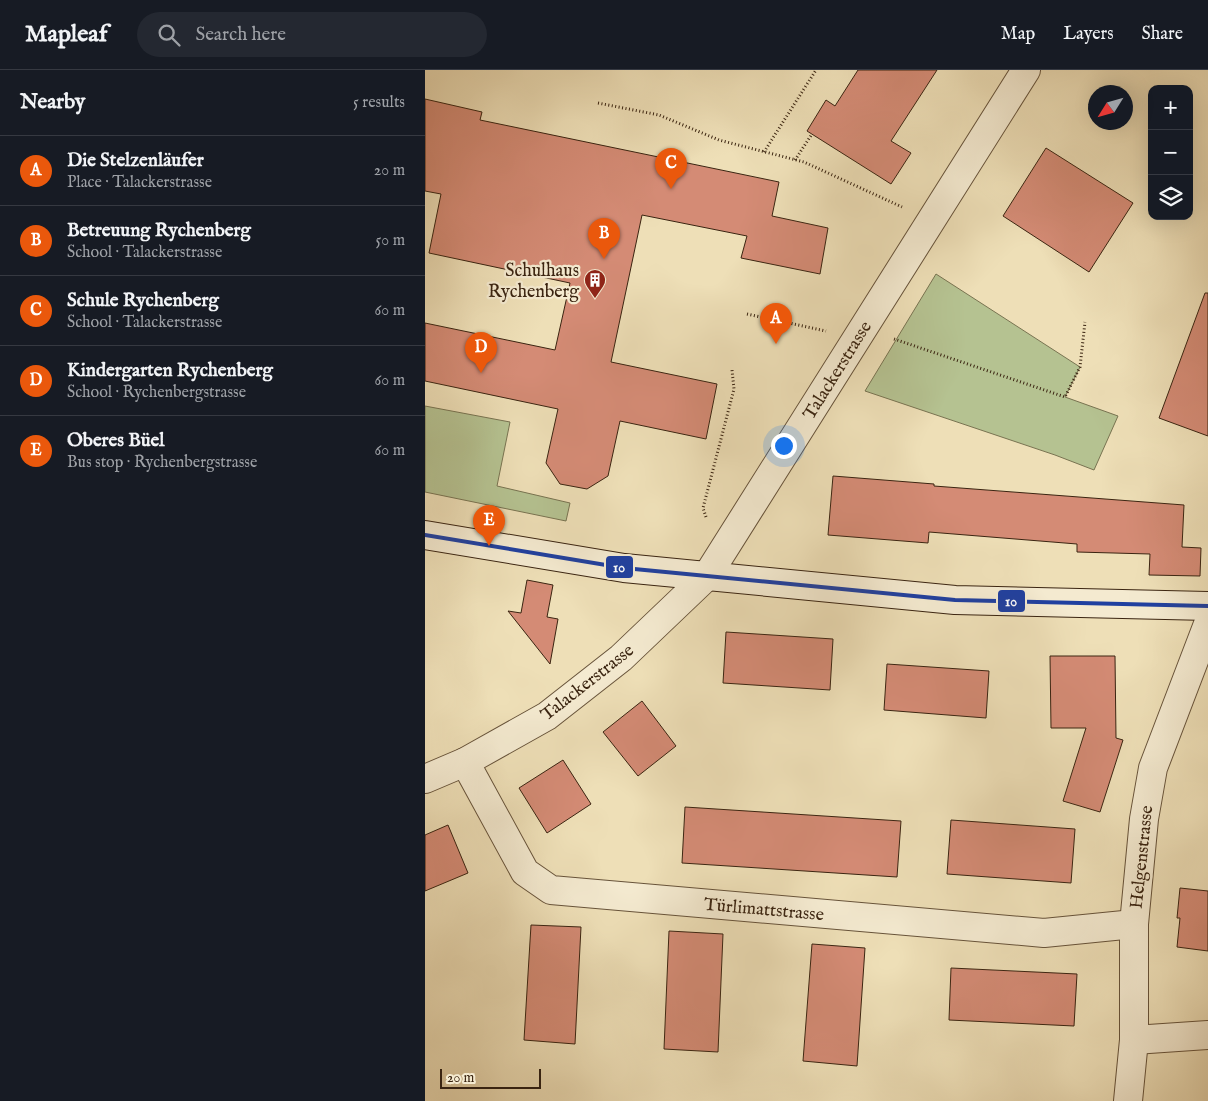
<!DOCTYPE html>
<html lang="en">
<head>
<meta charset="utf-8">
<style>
	:root { --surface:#171b24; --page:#242831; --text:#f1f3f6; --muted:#9ea1a6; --line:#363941; --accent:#ea580c }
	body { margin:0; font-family:"IM FELL English",serif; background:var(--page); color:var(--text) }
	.controls { position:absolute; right:15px; top:15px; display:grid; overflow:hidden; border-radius:10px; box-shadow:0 5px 20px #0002 }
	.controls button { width:45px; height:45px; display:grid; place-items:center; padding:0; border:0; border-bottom:1px solid var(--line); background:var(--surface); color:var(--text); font:25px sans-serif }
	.compass { position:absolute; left:663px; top:15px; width:45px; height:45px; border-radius:50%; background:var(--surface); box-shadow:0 5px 20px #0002; rotate:233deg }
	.scale { position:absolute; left:15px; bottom:12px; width:101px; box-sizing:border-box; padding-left:5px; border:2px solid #3a2411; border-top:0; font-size:14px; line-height:18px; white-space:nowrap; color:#3a2411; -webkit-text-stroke:4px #f4ead0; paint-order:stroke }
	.you { position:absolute; left:358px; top:375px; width:18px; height:18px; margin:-12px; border:4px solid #fff; border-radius:50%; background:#1a73e8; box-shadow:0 0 0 8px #1a73e833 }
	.badge { display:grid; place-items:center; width:32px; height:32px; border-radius:50%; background:var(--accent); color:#fff; font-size:16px; font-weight:700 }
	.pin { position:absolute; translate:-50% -41px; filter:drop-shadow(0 1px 2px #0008) }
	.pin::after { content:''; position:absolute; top:26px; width:18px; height:15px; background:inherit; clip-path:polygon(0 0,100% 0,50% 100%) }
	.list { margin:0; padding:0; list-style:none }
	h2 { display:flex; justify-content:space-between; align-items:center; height:65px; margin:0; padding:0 20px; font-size:21px }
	h2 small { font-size:16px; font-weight:400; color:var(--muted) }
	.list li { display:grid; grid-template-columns:32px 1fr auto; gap:15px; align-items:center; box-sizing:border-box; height:70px; padding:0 20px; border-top:1px solid var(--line) }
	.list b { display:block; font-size:19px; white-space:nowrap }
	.list p { margin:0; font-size:16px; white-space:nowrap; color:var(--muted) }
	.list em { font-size:16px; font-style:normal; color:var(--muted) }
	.icon { flex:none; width:28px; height:28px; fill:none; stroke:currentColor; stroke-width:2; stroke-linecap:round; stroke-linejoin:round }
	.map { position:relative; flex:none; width:783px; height:1031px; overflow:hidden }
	header { display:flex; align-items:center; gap:30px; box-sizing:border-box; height:70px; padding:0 25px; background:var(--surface); border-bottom:1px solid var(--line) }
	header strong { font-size:24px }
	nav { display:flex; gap:28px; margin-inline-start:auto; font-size:18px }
	.search { width:350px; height:45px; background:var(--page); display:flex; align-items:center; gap:12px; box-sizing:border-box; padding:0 18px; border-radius:28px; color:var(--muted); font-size:19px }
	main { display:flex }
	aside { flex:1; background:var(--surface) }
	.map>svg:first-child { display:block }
	.green { fill:#b5c291; stroke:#787351 }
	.building { fill:#d48b75; stroke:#3a2411 }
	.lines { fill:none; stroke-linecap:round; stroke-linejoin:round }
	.street-casing { stroke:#67533a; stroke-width:30 }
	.secondary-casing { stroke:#3a2411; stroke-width:30 }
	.path { stroke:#3a2411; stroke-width:3; stroke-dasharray:1 2.5; stroke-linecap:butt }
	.street { stroke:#f4ead0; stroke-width:28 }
	.secondary { stroke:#f4ead0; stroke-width:28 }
	.bus-1-casing { stroke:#f4ead0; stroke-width:8 }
	.bus-1 { stroke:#2040a0; stroke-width:4 }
	.labels { text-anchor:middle; stroke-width:4.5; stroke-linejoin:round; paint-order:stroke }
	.poi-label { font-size:18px; fill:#3a2411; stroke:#f4ead0; text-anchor:end }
	.street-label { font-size:18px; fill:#3a2411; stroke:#f4ead0 }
	.line-badge { stroke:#f4ead0; stroke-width:2 }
	.badge-label { font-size:14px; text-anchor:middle; font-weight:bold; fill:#fff }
</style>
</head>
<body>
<header>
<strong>Mapleaf</strong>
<div class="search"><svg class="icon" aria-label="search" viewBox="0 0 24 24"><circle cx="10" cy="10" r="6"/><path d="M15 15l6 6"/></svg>Search here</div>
<nav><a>Map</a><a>Layers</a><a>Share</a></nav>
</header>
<main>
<aside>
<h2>Nearby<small>5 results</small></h2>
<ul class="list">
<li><span class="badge">A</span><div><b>Die Stelzenläufer</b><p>Place · Talackerstrasse</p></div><em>20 m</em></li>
<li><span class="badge">B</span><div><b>Betreuung Rychenberg</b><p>School · Talackerstrasse</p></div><em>50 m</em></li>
<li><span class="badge">C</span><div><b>Schule Rychenberg</b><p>School · Talackerstrasse</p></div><em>60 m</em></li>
<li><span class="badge">D</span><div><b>Kindergarten Rychenberg</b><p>School · Rychenbergstrasse</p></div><em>60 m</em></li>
<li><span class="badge">E</span><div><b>Oberes Büel</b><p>Bus stop · Rychenbergstrasse</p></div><em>60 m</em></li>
</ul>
</aside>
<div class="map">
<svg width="783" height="1031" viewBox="0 0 783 1031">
	<rect width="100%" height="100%" fill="#eedfb7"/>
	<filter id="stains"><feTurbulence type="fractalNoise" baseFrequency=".004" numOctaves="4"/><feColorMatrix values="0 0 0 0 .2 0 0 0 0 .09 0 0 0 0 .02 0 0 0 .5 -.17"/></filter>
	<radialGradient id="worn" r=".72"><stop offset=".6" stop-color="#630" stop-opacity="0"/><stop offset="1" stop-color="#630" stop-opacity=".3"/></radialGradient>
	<!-- green -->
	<g class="green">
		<path d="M 511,204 L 655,297 L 640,327 L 693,346 L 669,400 L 630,385 L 440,321 Z"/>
		<path d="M 0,336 L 85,352 L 72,416 L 145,433 L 141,451 L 0,422 Z"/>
	</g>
	<!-- building -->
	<g class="building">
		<path d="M 433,0 L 512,0 L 466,71 L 486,83 L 466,114 L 382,61 L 401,30 L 410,36 Z"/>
		<path d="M 0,29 L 57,42 L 55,50 L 354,112 L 347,146 L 403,158 L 395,204 L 316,188 L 322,166 L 217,145 L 186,292 L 292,314 L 281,369 L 195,351 L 183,406 L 162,419 L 135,414 L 121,393 L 133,339 L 0,311 L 0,253 L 130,280 L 145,213 L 4,183 L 16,124 L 0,121 Z"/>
		<path d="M 621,78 L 708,133 L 664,202 L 578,146 Z"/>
		<path d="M 780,223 L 783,223 L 783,366 L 734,348 Z"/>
		<path d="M 408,406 L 509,414 L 509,416 L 759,435 L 757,477 L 776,478 L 775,506 L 724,505 L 725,484 L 652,482 L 652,474 L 504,462 L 503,473 L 403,465 Z"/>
		<path d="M 102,510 L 128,515 L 122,547 L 133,549 L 125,594 L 83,541 L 96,543 Z"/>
		<path d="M 301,562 L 408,569 L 405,620 L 298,613 Z"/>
		<path d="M 625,586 L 690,586 L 691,668 L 698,670 L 675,742 L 638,731 L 661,658 L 626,658 Z"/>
		<path d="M 462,594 L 564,601 L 561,648 L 459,640 Z"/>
		<path d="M 217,631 L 251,676 L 213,706 L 178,662 Z"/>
		<path d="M 138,690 L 166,734 L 122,763 L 94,718 Z"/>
		<path d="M 260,737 L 476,751 L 472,807 L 257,793 Z"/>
		<path d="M 526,750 L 650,759 L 646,813 L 522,804 Z"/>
		<path d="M 23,755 L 43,803 L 0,821 L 0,765 Z"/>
		<path d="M 755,818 L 783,821 L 783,881 L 752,877 L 755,848 L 752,848 Z"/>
		<path d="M 106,855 L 156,857 L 150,974 L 99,970 Z"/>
		<path d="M 244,861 L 298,864 L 293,982 L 239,979 Z"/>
		<path d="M 387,874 L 440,878 L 432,996 L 378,991 Z"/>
		<path d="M 526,898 L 652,904 L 649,956 L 524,950 Z"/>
	</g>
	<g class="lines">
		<!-- street casing -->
		<g class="street-casing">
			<g id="street">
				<path d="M 40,692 L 100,802 L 126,820 L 619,863 L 709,854"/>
				<path d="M 0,709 L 40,692 L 122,646 L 196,588 L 282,506 L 601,0"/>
				<path d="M 709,970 L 783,965"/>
				<path d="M 703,1031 L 709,970 L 709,854 L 719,749 L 728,698 L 783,554"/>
			</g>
		</g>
		<!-- secondary casing -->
		<g class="secondary-casing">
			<path id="secondary" d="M 0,465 L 199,498 L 530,530 L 783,536"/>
		</g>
		<!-- path -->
		<g class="path">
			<path d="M 173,33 L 234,45 L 294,70 L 379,92 L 477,137"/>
			<path d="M 339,82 L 391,0"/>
			<path d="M 370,90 L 387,64"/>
			<path d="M 322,244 L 401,261"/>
			<path d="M 469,269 L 640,327 L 655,297 L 660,252"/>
			<path d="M 281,447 L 278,438 L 309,319 L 307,300"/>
		</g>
		<!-- street -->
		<use href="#street" class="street"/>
		<!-- secondary -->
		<use href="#secondary" class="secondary"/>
		<!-- bus-1 casing -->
		<g class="bus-1-casing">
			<path id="bus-1" d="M 0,465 L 199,498 L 530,530 L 783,536"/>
		</g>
		<!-- bus-1 -->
		<use href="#bus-1" class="bus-1"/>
	</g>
	<!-- icons -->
	<defs>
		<g id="building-pin" transform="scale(1.125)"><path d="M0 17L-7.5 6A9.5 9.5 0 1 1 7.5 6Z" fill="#8f2418" stroke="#f4ead0"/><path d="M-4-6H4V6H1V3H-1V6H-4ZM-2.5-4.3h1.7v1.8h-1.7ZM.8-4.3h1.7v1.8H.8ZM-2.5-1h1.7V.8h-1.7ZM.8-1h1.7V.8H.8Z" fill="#fff"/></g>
	</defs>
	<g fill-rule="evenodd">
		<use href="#building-pin" x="170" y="210"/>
	</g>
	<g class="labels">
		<!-- poi labels -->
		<g class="poi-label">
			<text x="154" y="206">Schulhaus<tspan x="154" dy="21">Rychenberg</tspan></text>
		</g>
		<!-- street labels -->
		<g class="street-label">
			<text transform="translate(412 300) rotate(-58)" y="6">Talackerstrasse</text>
			<text transform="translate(162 612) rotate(-38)" y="6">Talackerstrasse</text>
			<text transform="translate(716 787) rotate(-84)" y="6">Helgenstrasse</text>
			<text transform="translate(339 839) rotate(5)" y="6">Türlimattstrasse</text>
		</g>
	</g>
	<g class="line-badge">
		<rect x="180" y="485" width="29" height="24" rx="5" fill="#2040a0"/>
		<rect x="572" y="519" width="29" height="24" rx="5" fill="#2040a0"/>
	</g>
	<g class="badge-label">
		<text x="194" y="502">10</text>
		<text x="586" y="536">10</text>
	</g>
	<rect width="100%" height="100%" filter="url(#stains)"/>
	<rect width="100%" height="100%" fill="url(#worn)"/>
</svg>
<div class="controls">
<button>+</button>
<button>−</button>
<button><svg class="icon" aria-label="layers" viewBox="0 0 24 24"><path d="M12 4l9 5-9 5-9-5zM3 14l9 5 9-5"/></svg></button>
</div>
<svg class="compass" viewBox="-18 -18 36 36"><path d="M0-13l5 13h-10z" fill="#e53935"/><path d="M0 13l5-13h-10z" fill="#9ea1a6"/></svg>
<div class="scale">20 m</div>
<div class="you"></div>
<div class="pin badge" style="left:351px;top:274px">A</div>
<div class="pin badge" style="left:179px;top:189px">B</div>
<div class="pin badge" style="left:246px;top:119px">C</div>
<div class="pin badge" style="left:56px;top:303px">D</div>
<div class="pin badge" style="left:64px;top:476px">E</div>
</div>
</main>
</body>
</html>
